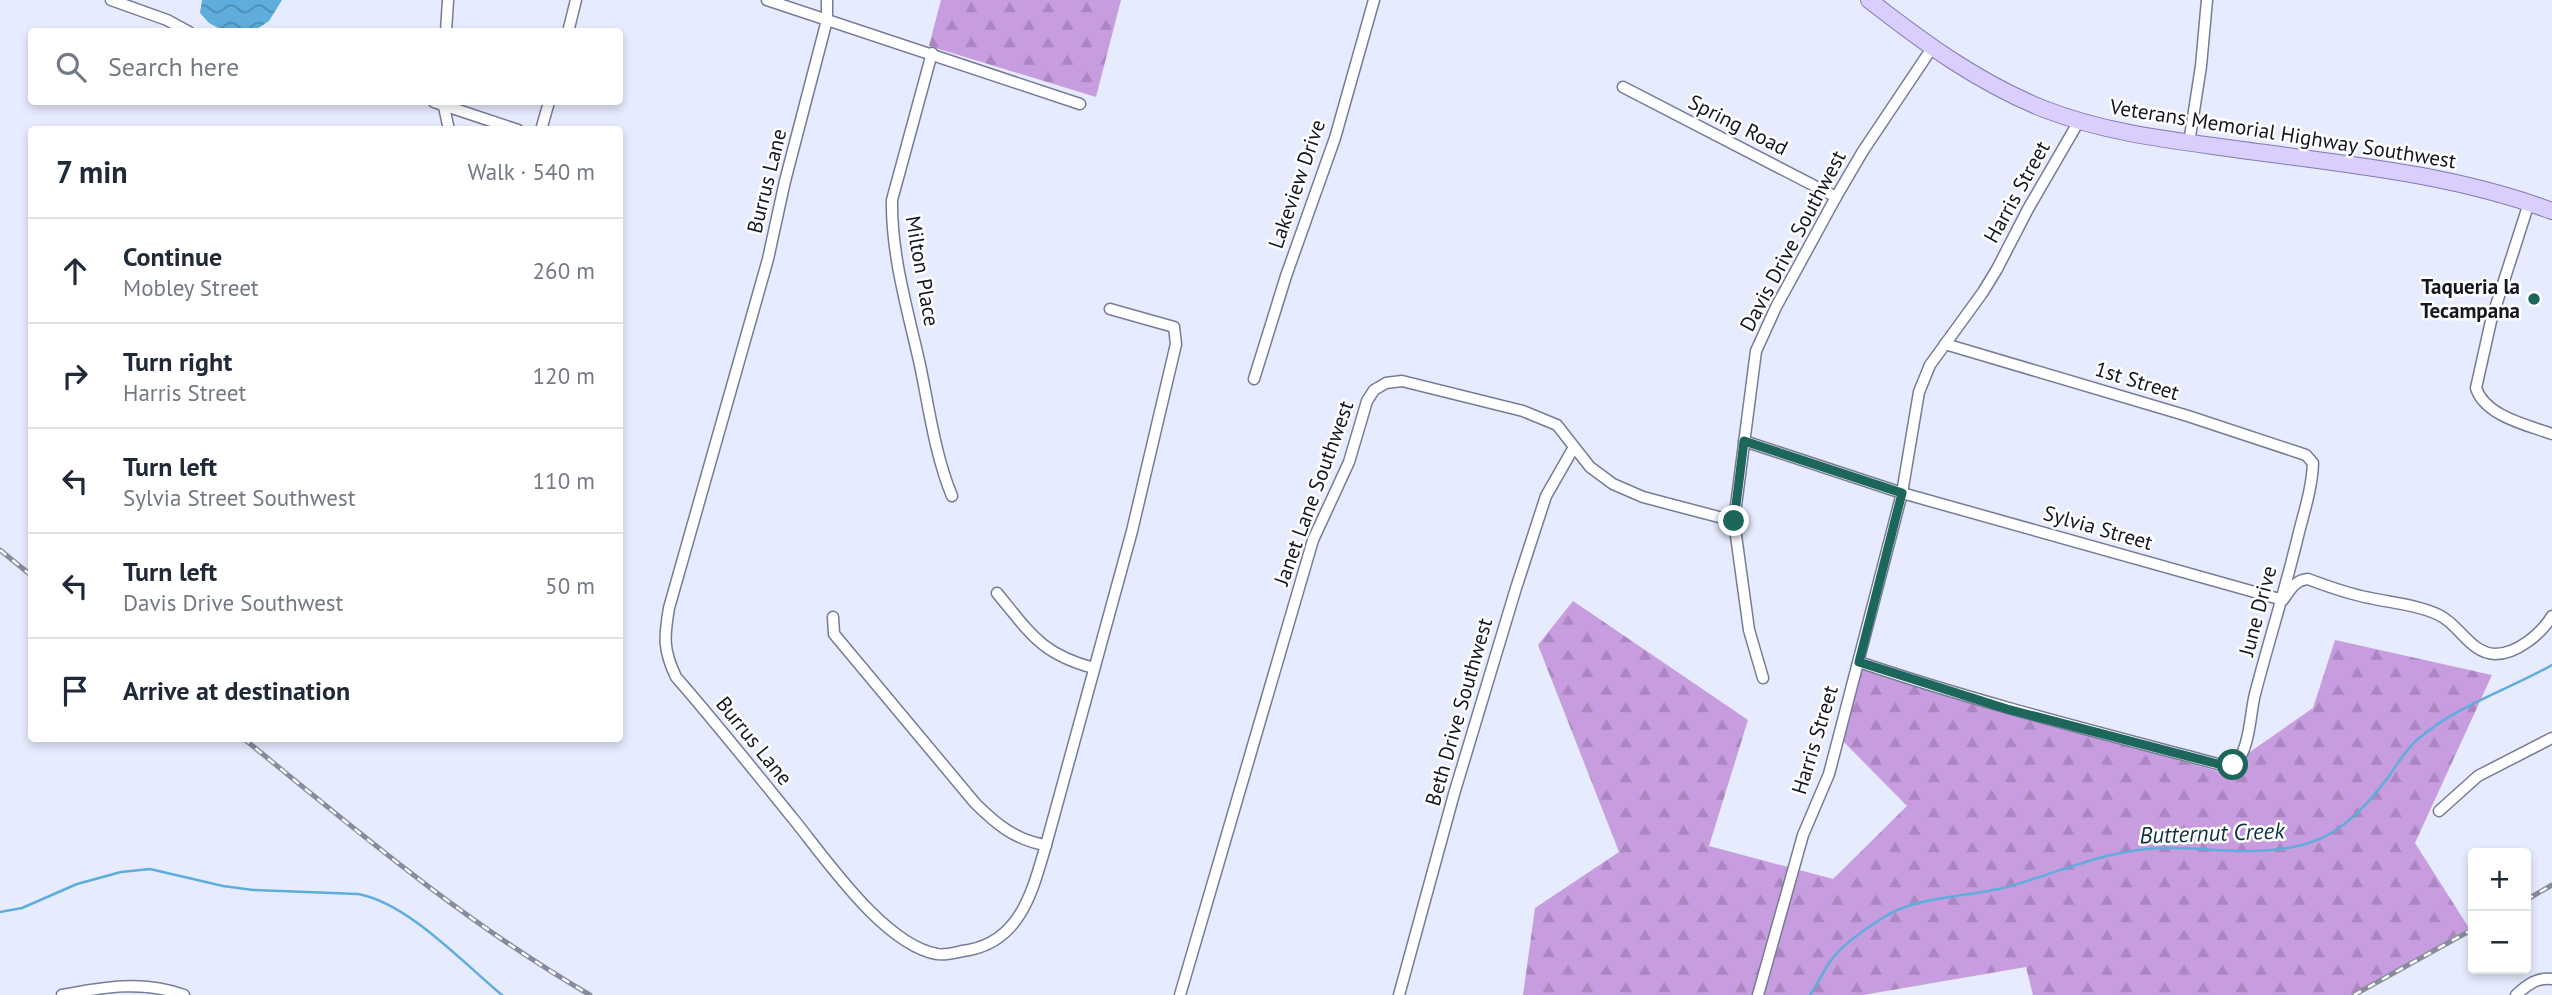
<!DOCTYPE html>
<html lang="en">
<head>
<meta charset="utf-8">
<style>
	:root { --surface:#fff; --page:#f2f2f3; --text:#1f2937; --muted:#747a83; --line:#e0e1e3 }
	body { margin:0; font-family:"PT Sans",sans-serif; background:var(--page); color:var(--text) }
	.controls { position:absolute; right:21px; bottom:21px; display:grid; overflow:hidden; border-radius:7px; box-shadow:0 4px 10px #0003 }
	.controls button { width:63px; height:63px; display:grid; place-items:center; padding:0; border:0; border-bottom:2px solid var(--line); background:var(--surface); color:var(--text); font:35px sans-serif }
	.stop { position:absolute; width:21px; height:21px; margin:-16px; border:5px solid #1d665b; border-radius:50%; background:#fff }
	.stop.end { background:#1d665b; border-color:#fff; box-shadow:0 2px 7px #0008 }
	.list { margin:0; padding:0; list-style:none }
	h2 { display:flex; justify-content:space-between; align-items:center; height:91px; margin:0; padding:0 28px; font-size:30px }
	h2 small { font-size:23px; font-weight:400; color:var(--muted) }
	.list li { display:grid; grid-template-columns:46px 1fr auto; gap:21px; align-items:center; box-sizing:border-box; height:105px; padding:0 28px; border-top:2px solid var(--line) }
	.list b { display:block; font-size:26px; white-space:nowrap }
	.list p { margin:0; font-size:23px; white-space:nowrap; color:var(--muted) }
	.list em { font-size:23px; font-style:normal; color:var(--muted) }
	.icon { flex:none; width:38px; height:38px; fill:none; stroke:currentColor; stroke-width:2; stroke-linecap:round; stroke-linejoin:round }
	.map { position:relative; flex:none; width:2552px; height:995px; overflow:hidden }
	.search { position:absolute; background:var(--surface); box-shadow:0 4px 10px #0003; left:28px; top:28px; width:595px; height:77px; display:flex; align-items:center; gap:18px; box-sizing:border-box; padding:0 24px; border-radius:7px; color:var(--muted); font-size:26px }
	.panel { position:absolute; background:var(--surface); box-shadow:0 4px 10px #0003; left:28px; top:126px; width:595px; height:616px; border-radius:7px }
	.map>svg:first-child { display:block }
	.forest { fill:url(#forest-firs) }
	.water { fill:url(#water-waves) }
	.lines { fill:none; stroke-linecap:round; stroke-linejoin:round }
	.stream { stroke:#5eaddc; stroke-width:2.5 }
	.street-casing { stroke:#767c98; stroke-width:13 }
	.primary-casing { stroke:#8379af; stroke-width:18 }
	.street { stroke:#fff; stroke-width:10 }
	.primary { stroke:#d9cefd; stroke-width:16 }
	.rail-casing { stroke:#878b9a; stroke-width:5 }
	.rail { stroke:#fff; stroke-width:2.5; stroke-dasharray:8; stroke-linecap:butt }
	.route { stroke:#1d665b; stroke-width:9 }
	.poi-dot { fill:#1d665b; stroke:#fff; stroke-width:2.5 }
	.labels { text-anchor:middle; stroke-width:5; stroke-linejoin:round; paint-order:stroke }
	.street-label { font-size:21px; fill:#141621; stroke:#fff }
	.poi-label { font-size:21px; font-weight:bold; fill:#141621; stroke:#fff; text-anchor:end }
	.water-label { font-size:23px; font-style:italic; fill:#0d3044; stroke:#fff }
</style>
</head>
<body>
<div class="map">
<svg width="2552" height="995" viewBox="0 0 2552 995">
	<defs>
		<pattern id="forest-firs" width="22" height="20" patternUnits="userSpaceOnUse" patternTransform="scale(1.75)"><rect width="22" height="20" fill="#c89de0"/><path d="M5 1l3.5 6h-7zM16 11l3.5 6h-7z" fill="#ab86c0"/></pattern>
		<pattern id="water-waves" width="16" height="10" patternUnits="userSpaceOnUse" patternTransform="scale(1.75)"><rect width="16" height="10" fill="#5eaddc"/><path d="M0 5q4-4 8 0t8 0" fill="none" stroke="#4c8cb2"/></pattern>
	</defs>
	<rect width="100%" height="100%" fill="#e6ebfe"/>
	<!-- forest -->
	<g class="forest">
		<path d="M 941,0 L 1121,0 L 1096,97 L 929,46 Z"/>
		<path d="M 1573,601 L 1748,720 L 1709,846 L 1833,879 L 1907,806 L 1836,734 L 1855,662 L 1911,685 L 2221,772 L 2313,708 L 2335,640 L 2492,675 L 2415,843 L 2469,928 L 2355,995 L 2033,995 L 2026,967 L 1863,995 L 1523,995 L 1535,908 L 1619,852 L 1538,645 Z"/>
	</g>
	<!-- water -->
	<path class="water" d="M 202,0 L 282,0 L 269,21 L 254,31 L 224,31 L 209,23 L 200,13 Z"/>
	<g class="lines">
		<!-- stream -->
		<g class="stream">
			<path d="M 0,912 L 22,908 L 77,884 L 121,872 L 150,869 L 223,886 L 253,890 L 358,894 C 408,903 463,963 502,995"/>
			<path d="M 1810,995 C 1817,985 1823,973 1829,963 C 1842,944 1866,928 1886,916 C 1919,896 1966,897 2003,888 C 2056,874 2107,849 2162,848 C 2211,847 2261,858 2309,843 C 2344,832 2368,804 2389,776 C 2398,763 2406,749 2418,739 C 2458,705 2508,690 2552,665"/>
		</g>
		<!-- street casing -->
		<g class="street-casing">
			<g id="street">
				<path d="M 111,0 L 167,20 L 189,32"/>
				<path d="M 767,0 L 1080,104"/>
				<path d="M 827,0 L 827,20 L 785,181 L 768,259 L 669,608 C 664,637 663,650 676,677 C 717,724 756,773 795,821 C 828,862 885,945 937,954 C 947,956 959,951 969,950 C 1022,940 1033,888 1046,845 C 1015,840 996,824 975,803 L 834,634 L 833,617"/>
				<path d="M 446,32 L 448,0"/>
				<path d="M 568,32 L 576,0"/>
				<path d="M 932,53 L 892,200 C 891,255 908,311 920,365 C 929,408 935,455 952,496"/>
				<path d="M 1623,87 L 1836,197"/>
				<path d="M 434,102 L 518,130"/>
				<path d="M 443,102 L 449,130"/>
				<path d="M 541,130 L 549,102"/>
				<path d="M 2189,143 L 2201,66 L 2207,0"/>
				<path d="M 2529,203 L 2491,321 L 2476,388 C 2485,416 2527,425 2552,434"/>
				<path d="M 1254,379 L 1286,276 L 1335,138 L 1374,0"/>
				<path d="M 1744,441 L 1902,493 L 2283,600 C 2290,590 2295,580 2308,579 C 2329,587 2349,594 2370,598 C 2393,603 2418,605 2439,615 C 2460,625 2470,653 2495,654 C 2517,654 2541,634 2552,616"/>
				<path d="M 997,593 C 1030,633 1041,654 1094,668"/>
				<path d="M 1859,662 C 1977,702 2097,732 2218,764 L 2233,765 C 2250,753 2250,713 2255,694 C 2269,640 2286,587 2299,532 C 2305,509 2312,487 2313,463 L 2306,455 L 2188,416 L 1945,344"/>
				<path d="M 1763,678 L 1749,630 L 1734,521 L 1756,351 L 1776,307 L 1836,197 L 1863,151 L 1932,48"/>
				<path d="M 2439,811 L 2478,776 L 2552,738"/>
				<path d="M 1046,845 L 1132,531 L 1176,344 L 1174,327 L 1110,309"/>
				<path d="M 62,995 C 103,987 143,980 184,995"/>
				<path d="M 1180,995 L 1313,540 L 1349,462 L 1367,401 L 1374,390 L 1386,383 L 1402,381 L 1523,411 L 1557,425 L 1590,467 L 1613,484 L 1643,497 L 1734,521"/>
				<path d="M 1399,995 L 1454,794 L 1516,588 L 1546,496 L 1574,447"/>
				<path d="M 1758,995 L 1803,835 L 1829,774 L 1902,493 L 1919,392 L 1930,365 L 1983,292 L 1997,269 L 2028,209 L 2079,121"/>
				<path d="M 2516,995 C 2527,985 2537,977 2552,979"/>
			</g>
		</g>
		<!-- primary casing -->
		<g class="primary-casing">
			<path id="primary" d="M 1869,0 C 1924,43 1979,83 2044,109 C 2105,133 2171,140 2235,149 C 2342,164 2450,173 2552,211"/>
		</g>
		<!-- street -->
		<use href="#street" class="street"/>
		<!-- primary -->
		<use href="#primary" class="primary"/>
		<!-- rail casing -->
		<g class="rail-casing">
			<g id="rail">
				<path d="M 0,550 L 32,576"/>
				<path d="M 243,738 C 357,831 463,921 590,995"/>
				<path d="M 2526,900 L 2552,885"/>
				<path d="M 2354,995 L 2473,929"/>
			</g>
		</g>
		<!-- rail -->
		<use href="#rail" class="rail"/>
	</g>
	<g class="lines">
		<!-- route -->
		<path class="route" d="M 1734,521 L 1744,441 L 1902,493 L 1859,662 L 2007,709 L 2218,764 L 2233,765"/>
	</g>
	<!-- markers -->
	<circle class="poi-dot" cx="2534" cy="299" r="7"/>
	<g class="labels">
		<!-- street labels -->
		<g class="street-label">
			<text transform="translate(1738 125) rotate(27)" y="7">Spring Road</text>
			<text transform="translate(2283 134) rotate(9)" y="7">Veterans Memorial Highway Southwest</text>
			<text transform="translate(767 181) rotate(-76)" y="7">Burrus Lane</text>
			<text transform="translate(1297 184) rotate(-71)" y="7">Lakeview Drive</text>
			<text transform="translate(2017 192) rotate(-61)" y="7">Harris Street</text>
			<text transform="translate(1793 241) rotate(-62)" y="7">Davis Drive Southwest</text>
			<text transform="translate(922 271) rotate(80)" y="7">Milton Place</text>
			<text transform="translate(2137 381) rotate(17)" y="7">1st Street</text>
			<text transform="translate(1314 493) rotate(-70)" y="7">Janet Lane Southwest</text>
			<text transform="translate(2098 528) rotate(16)" y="7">Sylvia Street</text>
			<text transform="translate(2258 611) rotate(-75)" y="7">June Drive</text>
			<text transform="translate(1459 712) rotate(-74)" y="7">Beth Drive Southwest</text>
			<text transform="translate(1815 740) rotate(-73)" y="7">Harris Street</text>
			<text transform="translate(754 741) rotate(51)" y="7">Burrus Lane</text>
		</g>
		<!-- poi labels -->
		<g class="poi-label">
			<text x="2520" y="294">Taqueria la<tspan x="2520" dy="24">Tecampana</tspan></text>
		</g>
		<!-- water labels -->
		<g class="water-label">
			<text transform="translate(2212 833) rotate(-2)" y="8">Butternut Creek</text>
		</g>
	</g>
</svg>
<div class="controls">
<button>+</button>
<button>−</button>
</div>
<div class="stop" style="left:2233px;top:765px"></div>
<div class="stop end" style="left:1734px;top:521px"></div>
<div class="search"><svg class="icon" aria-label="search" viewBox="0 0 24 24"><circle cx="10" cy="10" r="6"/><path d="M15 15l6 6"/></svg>Search here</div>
<section class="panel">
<h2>7 min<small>Walk · 540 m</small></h2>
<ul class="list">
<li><svg class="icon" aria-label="ahead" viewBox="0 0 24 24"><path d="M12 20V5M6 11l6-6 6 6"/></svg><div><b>Continue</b><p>Mobley Street</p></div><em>260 m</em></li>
<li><svg class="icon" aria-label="right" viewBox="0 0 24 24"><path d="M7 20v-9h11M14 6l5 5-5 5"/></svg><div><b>Turn right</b><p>Harris Street</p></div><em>120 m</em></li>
<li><svg class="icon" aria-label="left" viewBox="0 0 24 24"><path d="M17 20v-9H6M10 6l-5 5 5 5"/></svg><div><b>Turn left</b><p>Sylvia Street Southwest</p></div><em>110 m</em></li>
<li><svg class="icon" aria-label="left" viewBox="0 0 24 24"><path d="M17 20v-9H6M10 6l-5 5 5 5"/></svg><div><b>Turn left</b><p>Davis Drive Southwest</p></div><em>50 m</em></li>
<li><svg class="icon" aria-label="arrive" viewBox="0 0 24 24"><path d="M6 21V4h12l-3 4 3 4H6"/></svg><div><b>Arrive at destination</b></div></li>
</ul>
</section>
</div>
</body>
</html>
